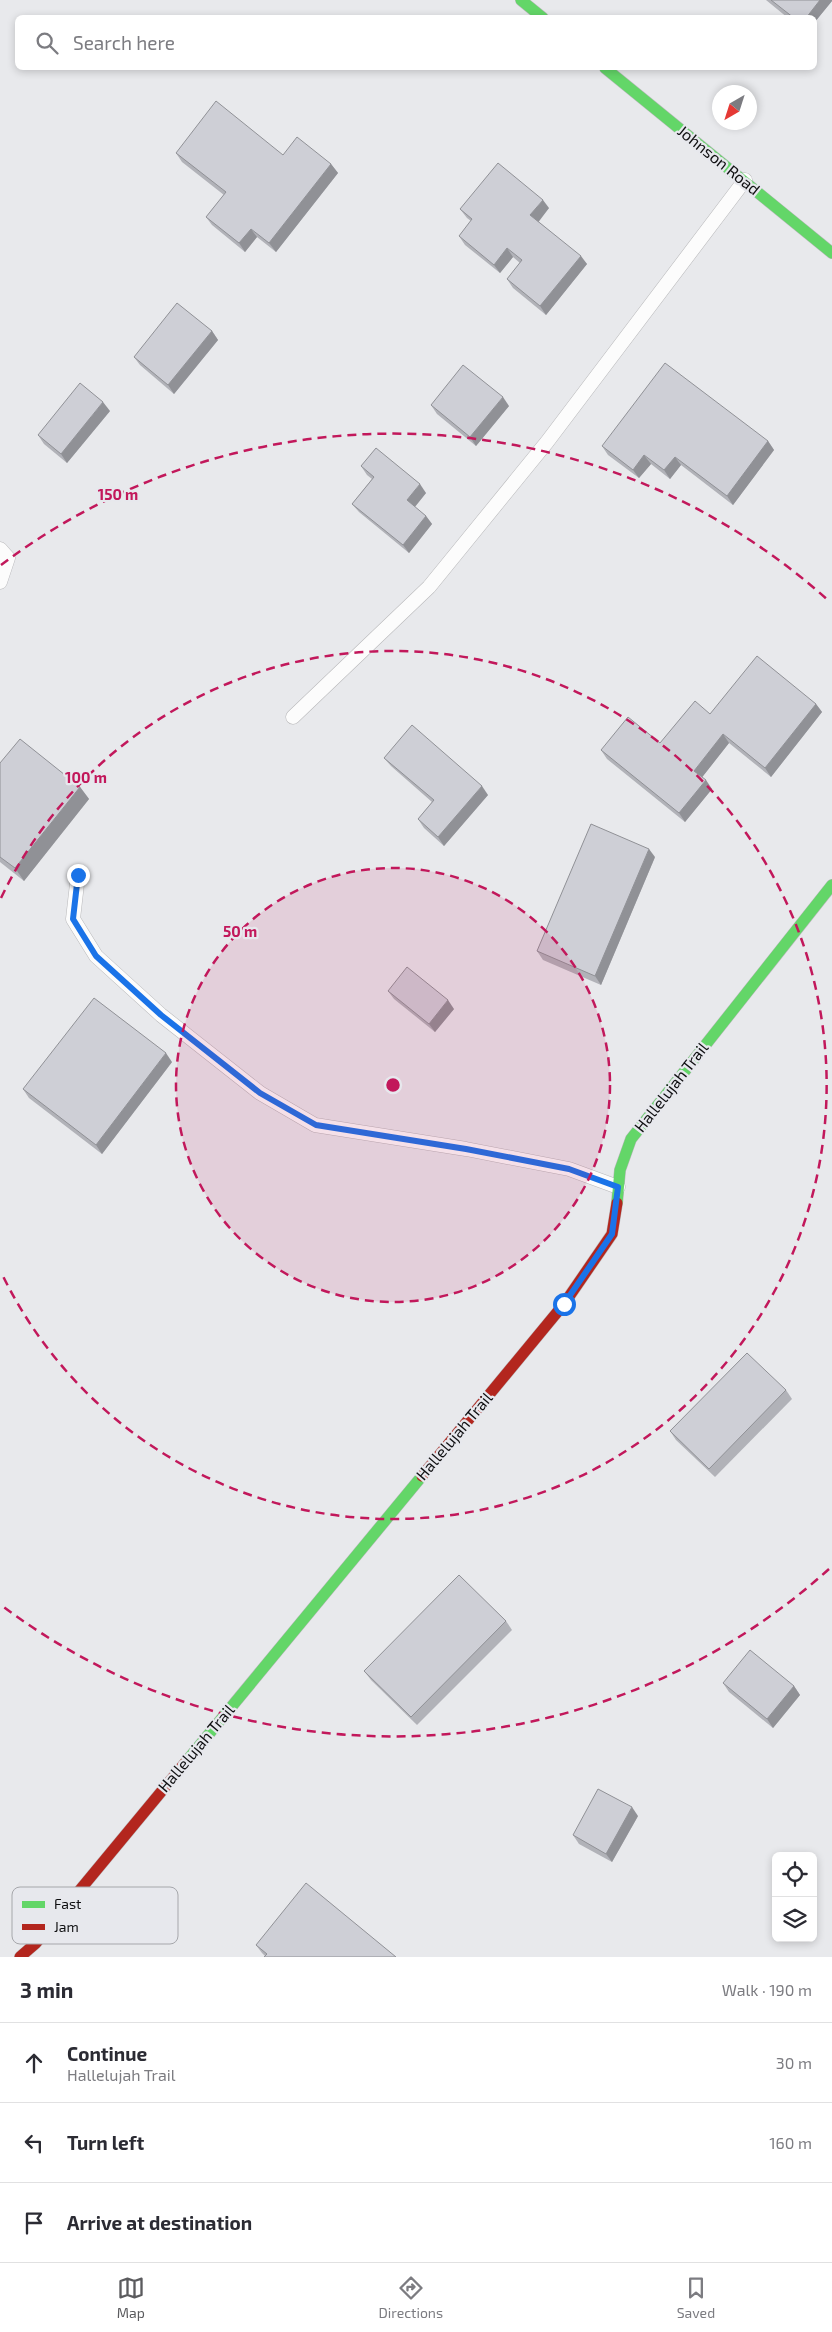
<!DOCTYPE html>
<html lang="en">
<head>
<meta charset="utf-8">
<style>
	:root { --surface:#fff; --page:#f7f7f7; --text:#2b2b33; --muted:#7c7c81; --line:#e1e1e2; --accent:#5b5b5e }
	body { margin:0; font-family:"Exo 2",sans-serif; background:var(--page); color:var(--text) }
	.controls { position:absolute; right:15px; bottom:15px; display:grid; overflow:hidden; border-radius:8px; box-shadow:0 2px 8px #0003 }
	.controls button { width:45px; height:45px; display:grid; place-items:center; padding:0; border:0; border-bottom:1px solid var(--line); background:var(--surface); color:var(--text); font:25px sans-serif }
	.compass { position:absolute; left:712px; top:85px; width:45px; height:45px; border-radius:50%; background:var(--surface); box-shadow:0 2px 8px #0003; rotate:219deg }
	.stop { position:absolute; width:15px; height:15px; margin:-11px; border:4px solid #1a73e8; border-radius:50%; background:#fff }
	.stop.end { background:#1a73e8; border-color:#fff; box-shadow:0 1px 5px #0008 }
	.list { margin:0; padding:0; list-style:none }
	h2 { display:flex; justify-content:space-between; align-items:center; height:65px; margin:0; padding:0 20px; font-size:21px }
	h2 small { font-size:16px; font-weight:400; color:var(--muted) }
	.list li { display:grid; grid-template-columns:32px 1fr auto; gap:15px; align-items:center; box-sizing:border-box; height:80px; padding:0 20px; border-top:1px solid var(--line) }
	.list b { display:block; font-size:19px; white-space:nowrap }
	.list p { margin:0; font-size:16px; white-space:nowrap; color:var(--muted) }
	.list em { font-size:16px; font-style:normal; color:var(--muted) }
	.icon { flex:none; width:28px; height:28px; fill:none; stroke:currentColor; stroke-width:2; stroke-linecap:round; stroke-linejoin:round }
	.map { position:relative; flex:none; width:832px; height:1957px; overflow:hidden }
	.search { position:absolute; background:var(--surface); box-shadow:0 2px 8px #0003; left:15px; right:15px; top:15px; height:55px; display:flex; align-items:center; gap:12px; box-sizing:border-box; padding:0 18px; border-radius:8px; color:var(--muted); font-size:19px }
	.sheet { height:305px; background:var(--surface) }
	nav { display:flex; justify-content:space-around; align-items:center; box-sizing:border-box; height:70px; border-top:1px solid var(--line); background:var(--surface); font-size:14px; color:var(--muted) }
	nav a { display:grid; justify-items:center; gap:2px }
	nav .on { color:var(--accent) }
	.map>svg:first-child { display:block }
	.lines { fill:none; stroke-linecap:round; stroke-linejoin:round }
	.lane-casing { stroke:#b8b8ba; stroke-width:15 }
	.fast-casing { stroke:#b8b8ba; stroke-width:12 }
	.jam-casing { stroke:#b8b8ba; stroke-width:12 }
	.lane { stroke:#fcfcfc; stroke-width:14 }
	.fast { stroke:#63d668; stroke-width:11 }
	.jam { stroke:#b3261e; stroke-width:11 }
	.wall { fill:#b1b2b8 }
	.shaded-wall { fill:#909196 }
	.building { fill:#cecfd6; stroke:#909196 }
	.route { stroke:#1a73e8; stroke-width:6 }
	.ring { fill:none; stroke:#c2185b; stroke-width:2.5; stroke-dasharray:9 6 }
	.labels { text-anchor:middle; stroke-width:4.5; stroke-linejoin:round; paint-order:stroke }
	.street-label { font-size:16px; fill:#0f0f11; stroke:#e7e8ed }
	.key { fill:#e7e8ed; stroke:#a6a7ab; stroke-width:1 }
	.key-label { font-size:14px; fill:#0f0f11 }
	.centre { fill:#c2185b; stroke:#e7e8ed; stroke-width:2.5 }
	.ring-label { font-size:15px; text-anchor:middle; font-weight:bold; fill:#c2185b; stroke:#e7e8ed; stroke-width:4.5; stroke-linejoin:round; paint-order:stroke }
</style>
</head>
<body>
<div class="map">
<svg width="832" height="1957" viewBox="0 0 832 1957">
	<rect width="100%" height="100%" fill="#e8e9ec"/>
	<g class="lines">
		<!-- lane casing -->
		<g class="lane-casing">
			<g id="lane">
				<path d="M 0,549 L 8,558 L 0,582"/>
				<path d="M 293,717 L 429,587 L 547,442 L 745,180"/>
				<path d="M 78,875 L 73,919 L 96,956 L 161,1015 L 260,1093 L 315,1125 L 466,1149 L 569,1169 L 618,1187"/>
			</g>
		</g>
		<!-- fast casing -->
		<g class="fast-casing">
			<g id="fast">
				<path d="M 521,0 L 543,18"/>
				<path d="M 605,68 L 832,253"/>
				<path d="M 617,1203 L 620,1170 L 631,1139 L 832,885"/>
				<path d="M 185,1763 L 422,1476"/>
			</g>
		</g>
		<!-- jam casing -->
		<g class="jam-casing">
			<g id="jam">
				<path d="M 422,1476 L 564,1304 L 612,1234 L 617,1203"/>
				<path d="M 20,1957 L 36,1943 L 185,1763"/>
			</g>
		</g>
		<!-- lane -->
		<use href="#lane" class="lane"/>
		<!-- fast -->
		<use href="#fast" class="fast"/>
		<!-- jam -->
		<use href="#jam" class="jam"/>
	</g>
	<!-- wall -->
	<g class="wall">
		<path d="M 766,0 L 832,0 L 832,1 L 814,23 L 814,18 L 788,18 Z"/>
		<path d="M 176,153 L 283,155 L 331,164 L 338,173 L 276,252 L 257,237 L 245,252 L 212,225 L 206,217 L 224,195 L 182,162 Z"/>
		<path d="M 549,208 L 538,221 L 587,264 L 546,315 L 513,288 L 507,279 L 520,263 L 513,257 L 500,273 L 465,245 L 459,236 L 471,221 L 467,218 L 460,209 Z"/>
		<path d="M 212,331 L 218,340 L 174,394 L 140,365 L 134,357 Z"/>
		<path d="M 431,405 L 509,406 L 476,446 L 437,414 Z"/>
		<path d="M 110,411 L 67,463 L 44,444 L 38,435 Z"/>
		<path d="M 768,441 L 774,450 L 733,505 L 681,465 L 670,479 L 651,464 L 639,478 L 608,455 L 602,446 Z"/>
		<path d="M 361,466 L 426,493 L 415,507 L 426,516 L 432,524 L 409,553 L 359,512 L 352,504 L 372,479 L 367,475 Z"/>
		<path d="M 816,704 L 822,712 L 771,777 L 729,743 L 702,777 L 712,789 L 685,822 L 607,759 L 601,750 L 660,743 L 710,714 Z"/>
		<path d="M 384,758 L 488,795 L 444,846 L 424,828 L 418,819 L 432,802 L 391,766 Z"/>
		<path d="M 0,763 L 80,787 L 89,799 L 24,881 L 0,862 Z"/>
		<path d="M 655,857 L 601,985 L 543,960 L 537,951 Z"/>
		<path d="M 388,991 L 454,1009 L 435,1032 L 394,999 Z"/>
		<path d="M 172,1062 L 102,1154 L 29,1098 L 23,1089 Z"/>
		<path d="M 786,1390 L 792,1399 L 715,1477 L 676,1440 L 670,1431 Z"/>
		<path d="M 506,1621 L 512,1630 L 417,1725 L 371,1680 L 364,1671 Z"/>
		<path d="M 723,1683 L 794,1686 L 800,1695 L 773,1728 L 729,1692 Z"/>
		<path d="M 638,1816 L 612,1862 L 579,1844 L 573,1835 Z"/>
		<path d="M 256,1945 L 396,1957 L 265,1956 L 262,1953 Z"/>
	</g>
	<!-- shaded-wall -->
	<g class="shaded-wall">
		<path d="M 820,0 L 832,0 L 832,1 L 814,23 L 814,18 L 806,18 Z"/>
		<path d="M 331,164 L 338,173 L 276,252 L 269,243 Z"/>
		<path d="M 543,200 L 549,208 L 537,224 L 530,215 Z"/>
		<path d="M 251,229 L 257,237 L 245,252 L 239,243 Z"/>
		<path d="M 507,248 L 513,257 L 500,273 L 494,265 Z"/>
		<path d="M 581,256 L 587,264 L 546,315 L 540,306 Z"/>
		<path d="M 212,331 L 218,340 L 174,394 L 168,385 Z"/>
		<path d="M 503,397 L 509,406 L 476,446 L 470,437 Z"/>
		<path d="M 103,402 L 110,411 L 67,463 L 61,454 Z"/>
		<path d="M 768,441 L 774,450 L 733,505 L 727,496 Z"/>
		<path d="M 644,455 L 651,464 L 639,478 L 633,470 Z"/>
		<path d="M 675,457 L 681,465 L 670,479 L 664,470 Z"/>
		<path d="M 420,484 L 426,493 L 413,509 L 407,500 Z"/>
		<path d="M 426,516 L 432,524 L 409,553 L 403,545 Z"/>
		<path d="M 816,704 L 822,712 L 771,777 L 765,768 Z"/>
		<path d="M 723,734 L 729,743 L 700,780 L 694,771 Z"/>
		<path d="M 706,780 L 712,789 L 685,822 L 679,813 Z"/>
		<path d="M 482,786 L 488,795 L 444,846 L 438,837 Z"/>
		<path d="M 80,787 L 89,799 L 24,881 L 15,868 Z"/>
		<path d="M 649,849 L 655,857 L 601,985 L 595,976 Z"/>
		<path d="M 448,1000 L 454,1009 L 435,1032 L 429,1024 Z"/>
		<path d="M 166,1053 L 172,1062 L 102,1154 L 96,1145 Z"/>
		<path d="M 794,1686 L 800,1695 L 773,1728 L 767,1719 Z"/>
		<path d="M 632,1807 L 638,1816 L 612,1862 L 606,1854 Z"/>
	</g>
	<!-- building -->
	<g class="building">
		<path d="M 771,0 L 820,0 L 806,18 L 794,18 Z"/>
		<path d="M 216,101 L 283,155 L 297,137 L 331,164 L 269,243 L 251,229 L 239,243 L 206,217 L 226,192 L 176,153 Z"/>
		<path d="M 498,163 L 543,200 L 530,215 L 581,256 L 540,306 L 507,279 L 522,260 L 507,248 L 494,265 L 459,236 L 472,219 L 460,209 Z"/>
		<path d="M 177,303 L 212,331 L 168,385 L 134,357 Z"/>
		<path d="M 665,363 L 768,441 L 727,496 L 675,457 L 664,470 L 644,455 L 633,470 L 602,446 Z"/>
		<path d="M 463,365 L 503,397 L 470,437 L 431,405 Z"/>
		<path d="M 80,383 L 103,402 L 61,454 L 38,435 Z"/>
		<path d="M 376,448 L 420,484 L 407,500 L 426,516 L 403,545 L 352,504 L 374,477 L 361,466 Z"/>
		<path d="M 757,656 L 816,704 L 765,768 L 723,734 L 694,771 L 706,780 L 679,813 L 601,750 L 628,717 L 660,743 L 695,701 L 710,714 Z"/>
		<path d="M 412,725 L 482,786 L 438,837 L 418,819 L 434,800 L 384,758 Z"/>
		<path d="M 20,739 L 80,787 L 15,868 L 0,857 L 0,763 Z"/>
		<path d="M 591,824 L 649,849 L 595,976 L 537,951 Z"/>
		<path d="M 407,967 L 448,1000 L 429,1024 L 388,991 Z"/>
		<path d="M 94,998 L 166,1053 L 96,1145 L 23,1089 Z"/>
		<path d="M 747,1353 L 786,1390 L 709,1469 L 670,1431 Z"/>
		<path d="M 459,1575 L 506,1621 L 411,1717 L 364,1671 Z"/>
		<path d="M 750,1650 L 794,1686 L 767,1719 L 723,1683 Z"/>
		<path d="M 598,1789 L 632,1807 L 606,1854 L 573,1835 Z"/>
		<path d="M 306,1883 L 396,1957 L 264,1957 L 267,1954 L 256,1945 Z"/>
	</g>
	<g class="lines">
		<!-- route -->
		<path class="route" d="M 78,875 L 73,919 L 96,956 L 161,1015 L 260,1093 L 316,1125 L 466,1149 L 569,1169 L 618,1187 L 612,1234 L 564,1304"/>
	</g>
	<!-- distance rings -->
	<circle cx="393" cy="1085" r="217" fill="#c2185b" fill-opacity=".12"/>
	<g class="ring">
		<circle cx="393" cy="1085" r="217"/>
		<path d="M1 898A434 434 0 1 1 1 1272"/>
		<path d="M829 1569A651 651 0 0 1 1 1605M1 565A651 651 0 0 1 829 601"/>
	</g>
	<g class="labels">
		<!-- street labels -->
		<g class="street-label">
			<text transform="translate(719 160) rotate(39)" y="6">Johnson Road</text>
			<text transform="translate(671 1087) rotate(-52)" y="6">Hallelujah Trail</text>
			<text transform="translate(454 1436) rotate(-50)" y="6">Hallelujah Trail</text>
			<text transform="translate(196 1748) rotate(-50)" y="6">Hallelujah Trail</text>
		</g>
	</g>
	<!-- legend -->
	<rect x="12" y="1887" width="166" height="57" rx="8" class="key"/>
	<rect x="22" y="1901" width="23" height="7" fill="#63d668"/>
	<rect x="22" y="1924" width="23" height="6" fill="#b3261e"/>
	<g class="key-label">
		<text x="54" y="1909">Fast</text>
		<text x="54" y="1932">Jam</text>
	</g>
	<circle cx="393" cy="1085" r="8" class="centre"/>
	<g class="ring-label">
		<text x="118" y="500">150 m</text>
		<text x="86" y="783">100 m</text>
		<text x="240" y="937">50 m</text>
	</g>
</svg>
<div class="controls">
<button><svg class="icon" aria-label="locate" viewBox="0 0 24 24"><circle cx="12" cy="12" r="6"/><path d="M12 2v4M12 18v4M2 12h4M18 12h4"/></svg></button>
<button><svg class="icon" aria-label="layers" viewBox="0 0 24 24"><path d="M12 4l9 5-9 5-9-5zM3 14l9 5 9-5"/></svg></button>
</div>
<svg class="compass" viewBox="-18 -18 36 36"><path d="M0-13l5 13h-10z" fill="#e53935"/><path d="M0 13l5-13h-10z" fill="#7c7c81"/></svg>
<div class="stop" style="left:564px;top:1304px"></div>
<div class="stop end" style="left:78px;top:875px"></div>
<div class="search"><svg class="icon" aria-label="search" viewBox="0 0 24 24"><circle cx="10" cy="10" r="6"/><path d="M15 15l6 6"/></svg>Search here</div>
</div>
<section class="sheet">
<h2>3 min<small>Walk · 190 m</small></h2>
<ul class="list">
<li><svg class="icon" aria-label="ahead" viewBox="0 0 24 24"><path d="M12 20V5M6 11l6-6 6 6"/></svg><div><b>Continue</b><p>Hallelujah Trail</p></div><em>30 m</em></li>
<li><svg class="icon" aria-label="left" viewBox="0 0 24 24"><path d="M17 20v-9H6M10 6l-5 5 5 5"/></svg><div><b>Turn left</b></div><em>160 m</em></li>
<li><svg class="icon" aria-label="arrive" viewBox="0 0 24 24"><path d="M6 21V4h12l-3 4 3 4H6"/></svg><div><b>Arrive at destination</b></div></li>
</ul>
</section>
<nav>
<a class="on"><svg class="icon" aria-label="map" viewBox="0 0 24 24"><path d="M3 6l6-2 6 2 6-2v14l-6 2-6-2-6 2zM9 4v14M15 6v14"/></svg>Map</a>
<a><svg class="icon" aria-label="directions" viewBox="0 0 24 24"><path d="M12 3l9 9-9 9-9-9zM9 14v-3h6M13 9l2 2-2 2"/></svg>Directions</a>
<a><svg class="icon" aria-label="saved" viewBox="0 0 24 24"><path d="M7 4h10v16l-5-4-5 4z"/></svg>Saved</a>
</nav>
</body>
</html>
